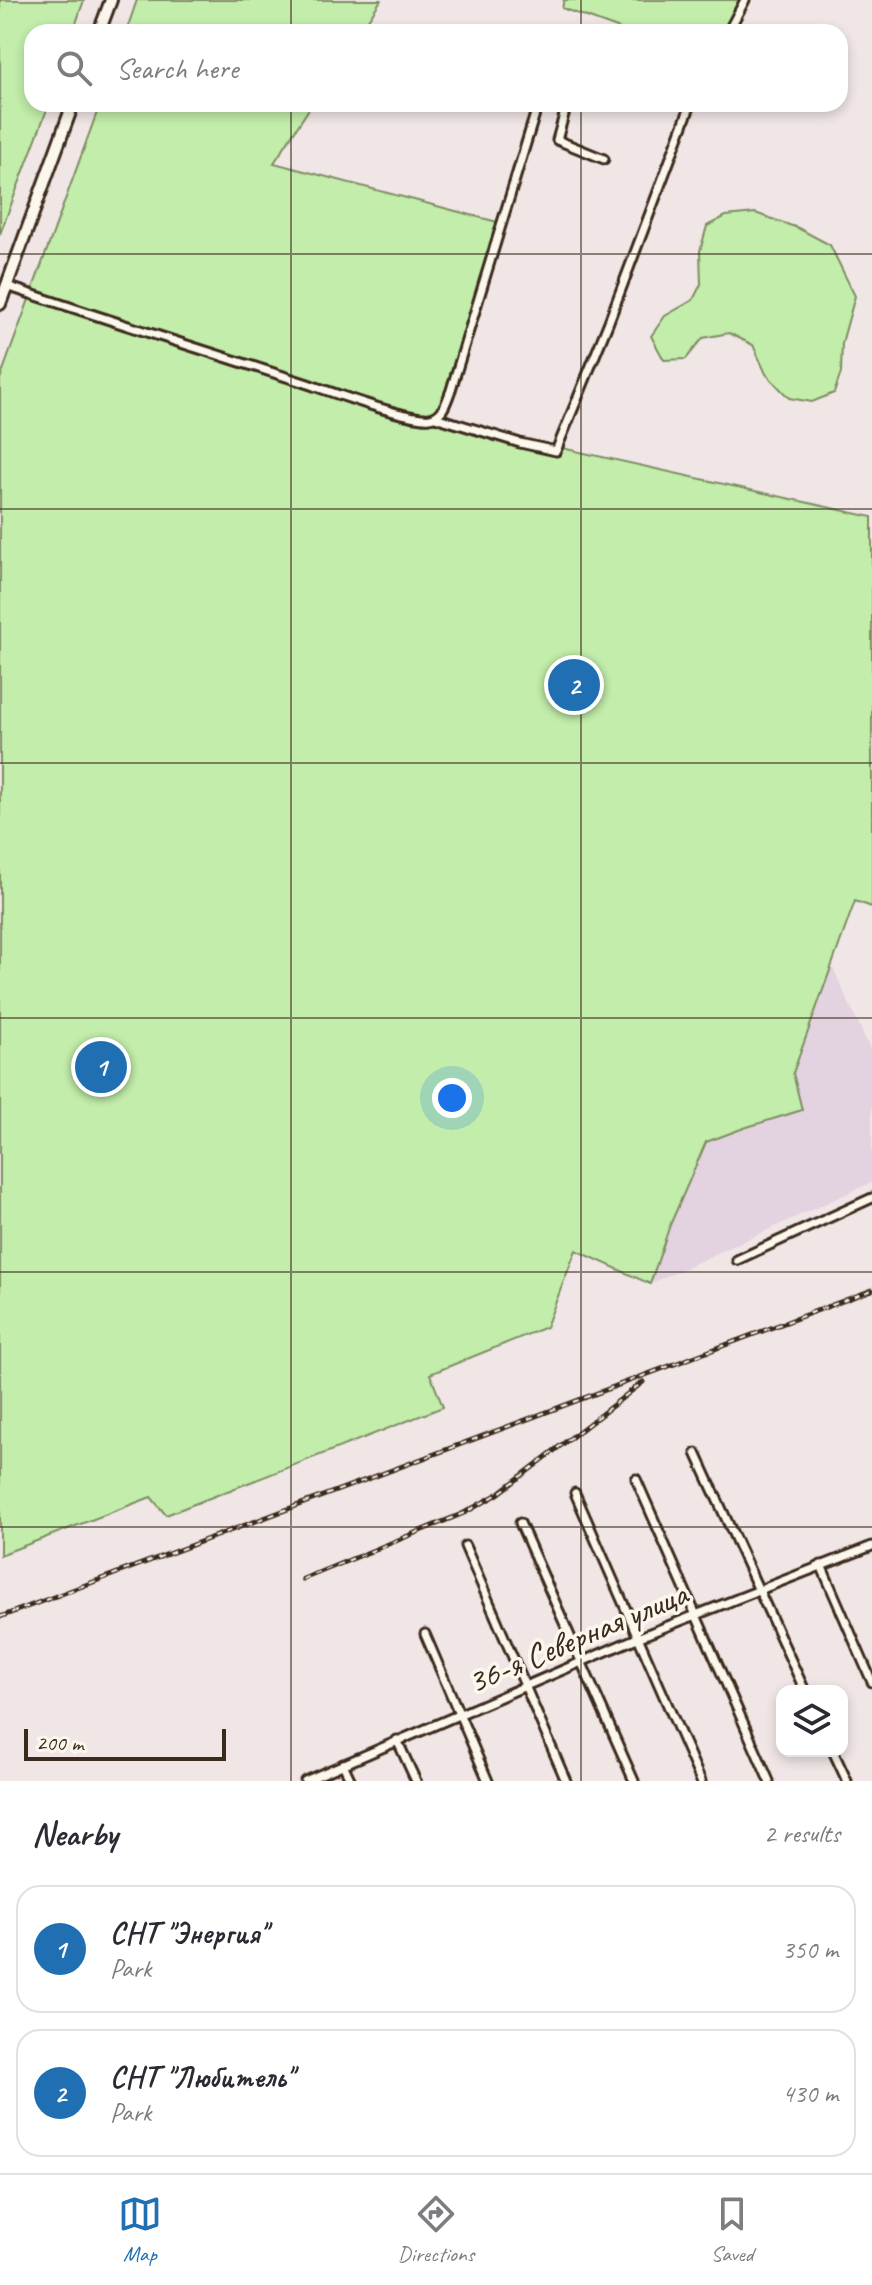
<!DOCTYPE html>
<html lang="en">
<head>
<meta charset="utf-8">
<style>
	:root { --surface:#fff; --page:#f7f7f7; --text:#2b2b33; --muted:#7c7c81; --line:#e1e1e2; --accent:#1f6fb2 }
	body { margin:0; font-family:Caveat,sans-serif; background:var(--page); color:var(--text) }
	.controls { position:absolute; right:24px; bottom:24px; display:grid; overflow:hidden; border-radius:16px; box-shadow:0 4px 12px #0003 }
	.controls button { width:72px; height:72px; display:grid; place-items:center; padding:0; border:0; border-bottom:2px solid var(--line); background:var(--surface); color:var(--text); font:40px sans-serif }
	.scale { position:absolute; left:24px; bottom:20px; width:202px; box-sizing:border-box; padding-left:8px; border:4px solid #3b2a1e; border-top:0; font-size:22px; line-height:28px; white-space:nowrap; color:#3b2a1e; -webkit-text-stroke:6px #fbf7ec; paint-order:stroke }
	.you { position:absolute; left:452px; top:1098px; width:28px; height:28px; margin:-20px; border:6px solid #fff; border-radius:50%; background:#1a73e8; box-shadow:0 0 0 12px #1a73e833 }
	.badge { display:grid; place-items:center; width:52px; height:52px; border-radius:50%; background:var(--accent); color:#fff; font-size:26px; font-weight:700 }
	.pin { position:absolute; translate:-50% -50%; border:4px solid #fff; box-shadow:0 2px 8px #0006 }
	.list { margin:0; padding:0; list-style:none }
	h2 { display:flex; justify-content:space-between; align-items:center; height:104px; margin:0; padding:0 32px; font-size:34px }
	h2 small { font-size:26px; font-weight:400; color:var(--muted) }
	.list li { display:grid; grid-template-columns:52px 1fr auto; gap:24px; align-items:center; box-sizing:border-box; height:128px; margin:0 16px 16px; padding:0 16px; border:2px solid var(--line); border-radius:24px }
	.list b { display:block; font-size:30px; white-space:nowrap }
	.list p { margin:0; font-size:26px; white-space:nowrap; color:var(--muted) }
	.list em { font-size:26px; font-style:normal; color:var(--muted) }
	.icon { flex:none; width:44px; height:44px; fill:none; stroke:currentColor; stroke-width:2; stroke-linecap:round; stroke-linejoin:round }
	.map { position:relative; flex:none; width:872px; height:1781px; overflow:hidden }
	.search { position:absolute; background:var(--surface); box-shadow:0 4px 12px #0003; left:24px; right:24px; top:24px; height:88px; display:flex; align-items:center; gap:20px; box-sizing:border-box; padding:0 28px; border-radius:24px; color:var(--muted); font-size:30px }
	.sheet { height:392px; background:var(--surface) }
	nav { display:flex; justify-content:space-around; align-items:center; box-sizing:border-box; height:112px; border-top:2px solid var(--line); background:var(--surface); font-size:22px; color:var(--muted) }
	nav a { display:grid; justify-items:center; gap:4px }
	nav .on { color:var(--accent) }
	.map>svg:first-child { display:block }
	.built { fill:#e3d2df }
	.green { fill:#c2edaa; stroke:#7e8c64; stroke-width:2 }
	.lines { fill:none; stroke-linecap:round; stroke-linejoin:round }
	.minor-casing { stroke:#3b2a1e; stroke-width:13 }
	.primary-casing { stroke:#3b2a1e; stroke-width:16 }
	.minor { stroke:#fbf7ec; stroke-width:7 }
	.primary { stroke:#fbf7ec; stroke-width:10 }
	.rail-casing { stroke:#3b2a1e; stroke-width:5 }
	.rail { stroke:#fbf7ec; stroke-width:2; stroke-dasharray:6; stroke-linecap:butt }
	.grid { fill:none; stroke:#3b2a1e; stroke-width:2; stroke-opacity:0.55 }
	.labels { text-anchor:middle; stroke-width:7; stroke-linejoin:round; paint-order:stroke }
	.street-label { font-size:34px; fill:#3b2a1e; stroke:#fbf7ec }
</style>
</head>
<body>
<div class="map">
<svg width="872" height="1781" viewBox="0 0 872 1781">
	<rect width="100%" height="100%" fill="#f0e6e6"/>
	<filter id="ink" filterUnits="userSpaceOnUse"><feTurbulence type="fractalNoise" baseFrequency=".0125" numOctaves="2"/><feDisplacementMap in="SourceGraphic" scale="16" xChannelSelector="R" yChannelSelector="G"/><feConvolveMatrix kernelMatrix="1 2 1 2 8 2 1 2 1" color-interpolation-filters="sRGB"/></filter>
	<g filter="url(#ink)">
		<!-- built -->
		<path class="built" d="M 831,964 L 872,1053 L 872,1182 L 650,1284 L 670,1225 L 706,1142 L 802,1110 L 793,1073 Z"/>
		<!-- green -->
		<g class="green">
			<path d="M 0,0 L 84,0 L 73,32 L 32,32 L 32,104 L 49,104 L 0,234 Z"/>
			<path d="M 137,0 L 381,0 L 360,32 L 126,32 Z"/>
			<path d="M 564,0 L 743,0 L 726,32 L 628,32 L 562,8 Z"/>
			<path d="M 100,104 L 312,104 L 274,163 L 501,223 L 436,420 L 872,517 L 872,907 L 855,901 L 793,1073 L 802,1110 L 744,1128 L 706,1142 L 670,1225 L 650,1284 L 576,1250 L 546,1327 L 430,1374 L 443,1407 L 166,1515 L 151,1497 L 0,1555 L 0,379 Z"/>
			<path d="M 755,213 L 798,228 L 830,245 L 855,296 L 842,343 L 841,373 L 834,393 L 812,402 L 789,398 L 766,374 L 753,345 L 729,333 L 703,338 L 686,359 L 664,360 L 651,336 L 665,316 L 693,300 L 701,284 L 700,251 L 707,226 L 726,216 Z"/>
		</g>
		<g class="lines">
			<!-- minor casing -->
			<g class="minor-casing">
				<g id="minor">
					<path d="M 728,32 L 745,0"/>
					<path d="M 567,104 L 557,140 L 604,159"/>
					<path d="M 7,286 C 107,320 207,351 308,384 C 331,392 410,421 430,418 C 444,415 446,402 451,390 L 538,104"/>
					<path d="M 435,417 L 520,443 L 556,451 L 608,324 L 691,104"/>
					<path d="M 737,1260 L 872,1198"/>
					<path d="M 696,1453 L 805,1691"/>
					<path d="M 636,1479 L 769,1781"/>
					<path d="M 575,1493 L 701,1781"/>
					<path d="M 520,1523 L 634,1781"/>
					<path d="M 465,1546 L 566,1781"/>
					<path d="M 821,1565 L 872,1682"/>
					<path d="M 425,1634 L 488,1781"/>
					<path d="M 397,1740 L 416,1781"/>
					<path d="M 833,1751 L 847,1781"/>
					<path d="M 343,1764 L 351,1781"/>
					<path d="M 305,1781 L 637,1638 L 872,1546"/>
				</g>
			</g>
			<!-- primary casing -->
			<g class="primary-casing">
				<g id="primary">
					<path d="M 99,32 L 111,0"/>
					<path d="M 0,304 L 73,104"/>
				</g>
			</g>
			<!-- minor -->
			<use href="#minor" class="minor"/>
			<!-- primary -->
			<use href="#primary" class="primary"/>
			<!-- rail casing -->
			<g class="rail-casing">
				<g id="rail">
					<path d="M 303,1579 L 464,1513 L 498,1494 L 643,1382"/>
					<path d="M 0,1617 L 872,1290"/>
				</g>
			</g>
			<!-- rail -->
			<use href="#rail" class="rail"/>
		</g>
	</g>
	<!-- grid -->
	<path class="grid" d="M 291,0 L 291,32M 581,0 L 581,32M 291,104 L 291,1781M 581,104 L 581,1781M 0,254 L 872,254M 0,509 L 872,509M 0,763 L 872,763M 0,1018 L 872,1018M 0,1272 L 872,1272M 0,1527 L 872,1527"/>
	<g class="labels">
		<!-- street labels -->
		<g class="street-label">
			<text transform="translate(577 1637) rotate(-23)" y="12">36-я Северная улица</text>
		</g>
	</g>
</svg>
<div class="controls">
<button><svg class="icon" aria-label="layers" viewBox="0 0 24 24"><path d="M12 4l9 5-9 5-9-5zM3 14l9 5 9-5"/></svg></button>
</div>
<div class="scale">200 m</div>
<div class="you"></div>
<div class="pin badge" style="left:101px;top:1067px">1</div>
<div class="pin badge" style="left:574px;top:685px">2</div>
<div class="search"><svg class="icon" aria-label="search" viewBox="0 0 24 24"><circle cx="10" cy="10" r="6"/><path d="M15 15l6 6"/></svg>Search here</div>
</div>
<section class="sheet">
<h2>Nearby<small>2 results</small></h2>
<ul class="list">
<li><span class="badge">1</span><div><b>СНТ &quot;Энергия&quot;</b><p>Park</p></div><em>350 m</em></li>
<li><span class="badge">2</span><div><b>СНТ &quot;Любитель&quot;</b><p>Park</p></div><em>430 m</em></li>
</ul>
</section>
<nav>
<a class="on"><svg class="icon" aria-label="map" viewBox="0 0 24 24"><path d="M3 6l6-2 6 2 6-2v14l-6 2-6-2-6 2zM9 4v14M15 6v14"/></svg>Map</a>
<a><svg class="icon" aria-label="directions" viewBox="0 0 24 24"><path d="M12 3l9 9-9 9-9-9zM9 14v-3h6M13 9l2 2-2 2"/></svg>Directions</a>
<a><svg class="icon" aria-label="saved" viewBox="0 0 24 24"><path d="M7 4h10v16l-5-4-5 4z"/></svg>Saved</a>
</nav>
</body>
</html>
